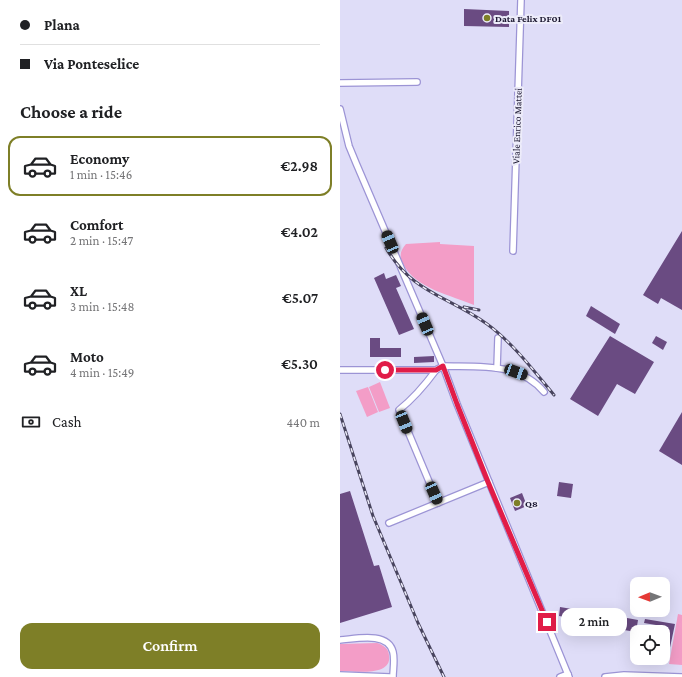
<!DOCTYPE html>
<meta charset="utf-8">
<style>
body{margin:0;font-family:"Crimson Pro",serif;background:#f6f6f6;color:#202124;height:100vh;display:flex;flex-direction:column;font-size:15px;white-space:nowrap}
*{box-sizing:border-box;margin:0}
p{font-size:13px;color:#757577}
.icon{flex:none;width:22px;height:22px;fill:none;stroke:currentColor;stroke-width:2;stroke-linecap:round;stroke-linejoin:round}
.map{position:relative;flex:1;overflow:hidden}
.details{display:flex;flex-direction:column;background:#fff;width:340px}
.details>*{flex:none}
.banner{display:grid;align-content:center;height:88px;padding:0 20px;background:#fff}
.needle{width:26px;rotate:269deg}
.fabs{position:absolute;left:290px;top:577px;display:grid;gap:8px}
.fabs a{display:grid;place-items:center;width:40px;height:40px;border-radius:8px;background:#fff;box-shadow:0 4px 16px #0002;font-size:20px}
.end{position:absolute;width:18px;height:18px;margin:-9px;border:5px solid #e11d48;background:#fff;box-shadow:0 0 0 2px #fff}
.from{border-radius:50%}
.bubble{position:absolute;height:28px;border-radius:12px;background:#fff;box-shadow:0 4px 16px #0002;font-size:13px;font-weight:600;line-height:28px;text-align:center}
.car{position:absolute;width:12px;height:24px;margin:-12px -6px;border-radius:5px;box-shadow:0 0 3px 1px #0007;background:linear-gradient(#222 24%,#8ab4d8 0 40%,#222 0 76%,#8ab4d8 0 86%,#222 0)}
.banner b{display:flex;align-items:center;gap:14px;height:38px;font-size:15px}
.banner b+b{border-top:1px solid #e0e0e0}
.banner i{width:10px;height:10px;background:#202124}
ul{padding:0;list-style:none}
li{display:flex;align-items:center;gap:12px;height:60px;margin:0 8px 6px;padding:0 12px;border:2px solid transparent;border-radius:12px}
li div{flex:1}
li b{display:block;font-size:15px}
li em{font-style:normal;font-weight:600}
li.on{border-color:#7e7f27}
li>.icon{width:36px;height:36px;stroke-width:1.5}
h2{padding:0 20px;font-size:18px;line-height:48px}
.pay{display:flex;align-items:center;gap:10px;height:44px;padding:0 20px;font-size:15px}
.pay p{margin-inline-start:auto}
.button{display:flex;gap:8px;margin-top:auto;padding:8px 20px}
.button a{flex:1;height:46px;border-radius:12px;background:#7e7f27;color:#fff;font-size:16px;font-weight:600;line-height:46px;text-align:center}
main{display:flex;flex:1;min-height:0}
.map>svg:first-child{display:block}
</style>
<main>
<section class="details">
<div class="banner">
<b><i class="from"></i>Plana</b>
<b><i></i>Via Ponteselice</b>
</div>
<h2>Choose a ride</h2>
<ul>
<li class="on"><svg class="icon" aria-label="car" viewBox="0 0 24 24"><path d="M5 17H2v-5l4-1 3-4h7l3 4 3 1v5h-3M9 17h6M6 11h13"/><circle cx="7" cy="17" r="2"/><circle cx="17" cy="17" r="2"/></svg><div><b>Economy</b><p>1 min · 15:46</p></div><em>€2.98</em></li>
<li><svg class="icon" aria-label="car" viewBox="0 0 24 24"><path d="M5 17H2v-5l4-1 3-4h7l3 4 3 1v5h-3M9 17h6M6 11h13"/><circle cx="7" cy="17" r="2"/><circle cx="17" cy="17" r="2"/></svg><div><b>Comfort</b><p>2 min · 15:47</p></div><em>€4.02</em></li>
<li><svg class="icon" aria-label="car" viewBox="0 0 24 24"><path d="M5 17H2v-5l4-1 3-4h7l3 4 3 1v5h-3M9 17h6M6 11h13"/><circle cx="7" cy="17" r="2"/><circle cx="17" cy="17" r="2"/></svg><div><b>XL</b><p>3 min · 15:48</p></div><em>€5.07</em></li>
<li><svg class="icon" aria-label="car" viewBox="0 0 24 24"><path d="M5 17H2v-5l4-1 3-4h7l3 4 3 1v5h-3M9 17h6M6 11h13"/><circle cx="7" cy="17" r="2"/><circle cx="17" cy="17" r="2"/></svg><div><b>Moto</b><p>4 min · 15:49</p></div><em>€5.30</em></li>
</ul>
<div class="pay"><svg class="icon" aria-label="cash" viewBox="0 0 24 24"><path d="M3 7h18v10H3z"/><circle cx="12" cy="12" r="2"/></svg>Cash<p>440 m</p></div>
<div class="button"><a>Confirm</a></div>
</section>
<div class="map">
<svg width="342" height="677" viewBox="0 0 342 677">
<rect width="100%" height="100%" fill="#dfddf8"/>
<!-- green -->
<g fill="#f39dc7">
<path d="M100 242V244L134 246V305C111 295 76 289 63 264 59 256 60 251 66 244Z"/>
<polygon points="40,382 50,408 39,412 29,387"/>
<polygon points="28,387 38,412 27,417 16,391"/>
<polygon points="338,614 342,615 342,665 329,664"/>
<path d="M37 643C44 645 49 649 49 656 52 677 14 671 0 671V644Z"/>
</g>
<!-- building -->
<g fill="#6a4b82">
<polygon points="124,9 169,11 169,27 124,26"/>
<polygon points="342,231 342,310 321,298 318,304 303,295"/>
<polygon points="44,273 46,279 56,275 61,286 56,288 74,329 59,335 34,278"/>
<polygon points="251,306 280,324 275,334 246,316"/>
<polygon points="270,336 314,362 295,394 277,384 258,416 230,399"/>
<polygon points="316,336 327,342 323,350 312,343"/>
<polygon points="30,338 40,338 40,348 61,348 61,357 30,357"/>
<polygon points="94,356 94,362 74,363 74,357"/>
<polygon points="342,412 342,465 319,451"/>
<polygon points="219,482 233,484 231,498 217,496"/>
<polygon points="10,491 34,566 39,565 52,607 0,623 0,494"/>
<polygon points="182,493 187,506 175,511 170,498"/>
<polygon points="220,607 238,610 238,609 298,620 296,632 236,622 236,619 219,616"/>
<polygon points="305,619 335,624 328,657 323,657 323,645 325,646 328,627 304,623"/>
</g>
<g fill="none" stroke-linecap="round" stroke-linejoin="round">
<!-- minor casing -->
<g stroke="#9c94d5" stroke-width="8">
<g id="minor">
<polyline points="0,83 77,82"/>
<polyline points="0,109 9,146 16,163 103,366 117,404 229,677"/>
<polyline points="173,251 181,0"/>
<polyline points="157,368 158,338"/>
<path d="M0 370H96L103 366C139 367 179 362 204 392"/>
<path d="M96 370C85 385 74 398 59 410L98 503"/>
<polyline points="49,523 149,482"/>
<path d="M0 640C15 639 48 631 53 652 55 660 53 669 53 677"/>
<polyline points="0,675 50,677"/>
<polyline points="220,677 228,674"/>
<polyline points="265,677 284,675 341,677"/>
</g>
</g>
<!-- minor -->
<use href="#minor" stroke="#fff" stroke-width="5.5"/>
<!-- rail casing -->
<g stroke="#48445e" stroke-width="3">
<g id="rail">
<path d="M46 248C72 293 108 296 147 324 173 343 194 371 214 395"/>
<polyline points="124,307 139,310"/>
<polyline points="0,414 33,516 78,623 104,677"/>
</g>
</g>
<!-- rail -->
<use href="#rail" stroke="#edecfa" stroke-width="1.5" stroke-dasharray="4.5" stroke-linecap="butt"/>
</g>
<g fill="none" stroke-linecap="round" stroke-linejoin="round">
<!-- route -->
<polyline stroke="#e11d48" stroke-width="5" points="45,370 96,370 103,366 117,404 148,482 207,622"/>
</g>
<!-- markers -->
<g fill="#7e7f27" stroke="#edecfa" stroke-width="1.5">
<circle cx="147" cy="18" r="4"/>
<circle cx="177" cy="503" r="4"/>
</g>
<g text-anchor="middle" dominant-baseline="central" stroke-width="4" stroke-linejoin="round" paint-order="stroke">
<!-- poi labels -->
<g font-size="10" font-weight="bold" fill="#19152e" stroke="#edecfa" text-anchor="start">
<text x="155" y="18">Data Felix DF01</text>
<text x="185" y="503">Q8</text>
</g>
<!-- street labels -->
<g font-size="10" fill="#19152e" stroke="#edecfa">
<text transform="translate(177 126) rotate(-88)">Viale Enrico Mattei</text>
</g>
</g>
</svg>
<div class="fabs">
<a><svg class="needle" viewBox="-14 -14 28 28"><path d="M0-13l5 13h-10z" fill="#e53935"/><path d="M0 13l5-13h-10z" fill="#757577"/></svg></a>
<a><svg class="icon" aria-label="locate" viewBox="0 0 24 24"><circle cx="12" cy="12" r="6"/><path d="M12 2v4M12 18v4M2 12h4M18 12h4"/></svg></a>
</div>
<i class="end from" style="left:45px;top:370px"></i>
<i class="end" style="left:207px;top:622px"></i>
<div class="bubble" style="left:221px;top:608px;width:66px">2 min</div>
<i class="car" style="left:50px;top:242px;rotate:337deg"></i>
<i class="car" style="left:85px;top:324px;rotate:337deg"></i>
<i class="car" style="left:176px;top:372px;rotate:110deg"></i>
<i class="car" style="left:64px;top:422px;rotate:158deg"></i>
<i class="car" style="left:94px;top:493px;rotate:156deg"></i>
</div>
</main>
